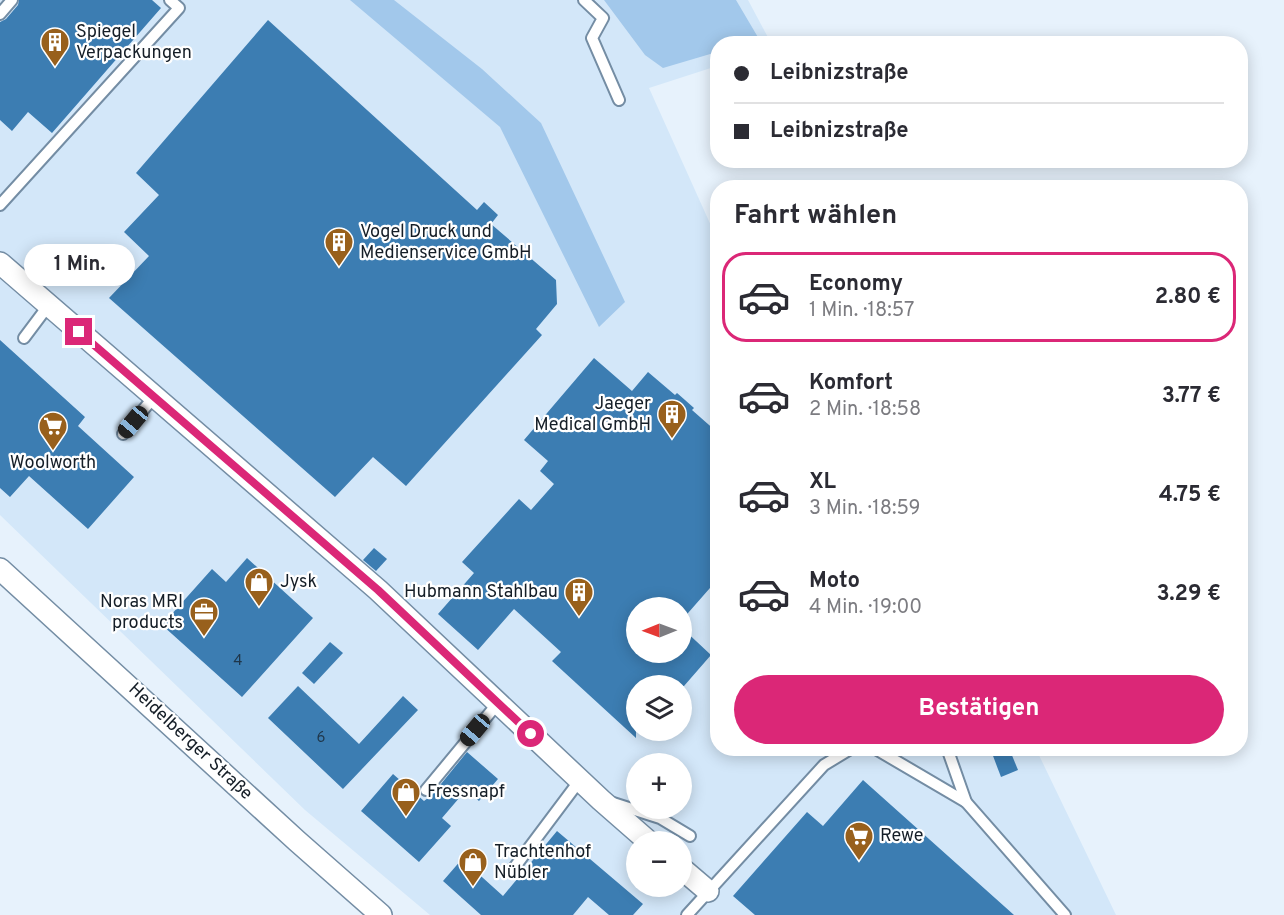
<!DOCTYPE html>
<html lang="de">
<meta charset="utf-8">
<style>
body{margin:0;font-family:Overpass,sans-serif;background:#f2f2f3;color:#2b2b33;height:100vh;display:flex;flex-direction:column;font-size:22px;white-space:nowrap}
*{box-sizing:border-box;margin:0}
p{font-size:20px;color:#7c7c81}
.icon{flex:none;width:33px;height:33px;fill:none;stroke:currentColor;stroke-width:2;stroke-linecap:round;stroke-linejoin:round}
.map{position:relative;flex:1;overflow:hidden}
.side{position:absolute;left:710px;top:180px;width:538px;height:576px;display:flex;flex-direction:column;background:#fff;border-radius:24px;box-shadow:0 3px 15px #0003}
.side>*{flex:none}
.top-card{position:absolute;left:710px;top:36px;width:538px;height:132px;border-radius:24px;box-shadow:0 3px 15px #0003;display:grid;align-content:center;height:132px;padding:0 24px;background:#fff}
.needle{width:39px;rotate:269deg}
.fabs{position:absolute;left:626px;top:597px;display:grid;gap:12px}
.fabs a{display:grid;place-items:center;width:66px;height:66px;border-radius:50%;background:#fff;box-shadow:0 3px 15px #0003;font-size:30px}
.end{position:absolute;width:27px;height:27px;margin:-14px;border:8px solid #db2777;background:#fff;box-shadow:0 0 0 3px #fff}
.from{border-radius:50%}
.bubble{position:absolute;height:42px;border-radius:21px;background:#fff;box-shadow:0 3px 15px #0003;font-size:20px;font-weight:700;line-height:42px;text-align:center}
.car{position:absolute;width:18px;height:36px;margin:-18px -9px;border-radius:8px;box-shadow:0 0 4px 2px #0007;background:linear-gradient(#222 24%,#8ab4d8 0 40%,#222 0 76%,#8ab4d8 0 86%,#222 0)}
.top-card b{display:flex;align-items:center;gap:21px;height:57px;font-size:22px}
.top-card b+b{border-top:2px solid #e1e1e2}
.top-card i{width:15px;height:15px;background:#2b2b33}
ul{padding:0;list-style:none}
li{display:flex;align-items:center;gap:18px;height:90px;margin:0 12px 9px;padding:0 12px;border:3px solid transparent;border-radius:24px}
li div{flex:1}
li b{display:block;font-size:22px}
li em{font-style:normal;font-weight:700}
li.current{border-color:#db2777}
li>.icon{width:54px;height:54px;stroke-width:1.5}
h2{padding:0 24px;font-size:27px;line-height:72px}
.cta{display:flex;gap:12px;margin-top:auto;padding:12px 24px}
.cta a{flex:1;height:69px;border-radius:36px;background:#db2777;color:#fff;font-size:24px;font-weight:700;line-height:69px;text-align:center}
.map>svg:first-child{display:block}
</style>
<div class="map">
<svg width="1284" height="915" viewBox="0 0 1284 915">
<rect width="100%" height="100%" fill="#e7f2fc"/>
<!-- built -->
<path fill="#d3e7f9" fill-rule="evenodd" d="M0 0H748L771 43 717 44V66L649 88 717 239V748L1036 749 1116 915H430L305 810 0 515ZM636 608H681V652H636ZM636 686H681V730H636ZM636 764H681V808H636ZM636 842H681V886H636Z"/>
<!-- green -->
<g fill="#a2c8eb">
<polygon points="350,0 394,0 482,69 541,123 625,302 599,327 500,127"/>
<polygon points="604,0 736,0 759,39 745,43 717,44 717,52 663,68 645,55"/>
</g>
<!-- building -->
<g fill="#3c7db2">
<polygon points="19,0 152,0 161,8 52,133 28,112 12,131 0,120 0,22 6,19 18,5"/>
<polygon points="268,20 477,210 484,202 498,215 491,224 556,280 557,304 536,329 542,335 406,486 373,457 335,497 109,298 149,256 124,232 159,195 136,173"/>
<polygon points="0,340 85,417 78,426 134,477 88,529 29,476 10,497 0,488"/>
<polygon points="594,358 632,391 648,372 675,395 677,393 685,400 694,408 692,410 717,432 717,580 681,621 681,608 636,608 636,652 681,652 681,627 711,655 684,686 636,686 636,738 552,661 561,652 514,609 478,650 438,614 474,573 462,562 519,499 531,510 554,484 540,471 548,461 524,440"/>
<polygon points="374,548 387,559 376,571 363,560"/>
<polygon points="247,558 313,618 242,697 162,625 212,569 226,582"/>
<polygon points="330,642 343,653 314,684 302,673"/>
<polygon points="298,686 359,744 403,696 418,710 343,789 268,718"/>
<polygon points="990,748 1009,748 1018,770 1001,777"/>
<polygon points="467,752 498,779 479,801 466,790 442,818 451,826 419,862 361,811 393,774 424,801 432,795"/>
<polygon points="863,780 1014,915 755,915 733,896 807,812 823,826"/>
<polygon points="557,831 643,904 633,915 609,915 588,897 573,915 481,915 443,881 462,859 503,896"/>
</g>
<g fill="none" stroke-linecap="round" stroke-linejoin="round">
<!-- lane casing -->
<g stroke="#748da4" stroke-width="14">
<g id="lane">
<polyline points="584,0 603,18 592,38 619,100"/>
<polyline points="0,14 12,0"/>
<polyline points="0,205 179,8 170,0"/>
<polyline points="24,338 48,306"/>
<polyline points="123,434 154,397"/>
<polyline points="874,748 966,802 1065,915"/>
<polyline points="947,748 966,802"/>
<polyline points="426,790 498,703"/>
<polyline points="610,802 660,818 690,836"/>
<polyline points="514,868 580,780"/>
<polyline points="687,915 824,765 852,748"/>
</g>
</g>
<!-- street casing -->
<g stroke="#748da4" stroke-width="24">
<g id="street">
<polyline points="0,263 378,590 601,800 649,842"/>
<polyline points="0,569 297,841 381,915"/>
<polyline points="681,868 708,891"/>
</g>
</g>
<!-- lane -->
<use href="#lane" stroke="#fff" stroke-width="10"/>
<!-- street -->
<use href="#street" stroke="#fff" stroke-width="21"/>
</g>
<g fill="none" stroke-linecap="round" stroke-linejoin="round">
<!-- route -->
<polyline stroke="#db2777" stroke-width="8" points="79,332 378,590 531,734"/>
</g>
<!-- icons -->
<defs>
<g id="building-pin" transform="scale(1.5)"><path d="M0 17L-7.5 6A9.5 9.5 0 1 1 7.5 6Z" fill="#98601c" stroke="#fff"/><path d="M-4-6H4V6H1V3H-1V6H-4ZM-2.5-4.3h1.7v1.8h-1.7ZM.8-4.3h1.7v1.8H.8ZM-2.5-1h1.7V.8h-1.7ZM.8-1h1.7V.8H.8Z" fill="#fff"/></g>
<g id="supermarket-pin" transform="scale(1.5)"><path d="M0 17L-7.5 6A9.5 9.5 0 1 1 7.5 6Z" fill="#98601c" stroke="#fff"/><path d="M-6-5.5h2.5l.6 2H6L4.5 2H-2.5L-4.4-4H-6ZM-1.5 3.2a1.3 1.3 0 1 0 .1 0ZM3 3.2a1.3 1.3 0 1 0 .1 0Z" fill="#fff"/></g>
<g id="shop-pin" transform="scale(1.5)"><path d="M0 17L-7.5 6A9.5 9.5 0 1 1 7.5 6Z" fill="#98601c" stroke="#fff"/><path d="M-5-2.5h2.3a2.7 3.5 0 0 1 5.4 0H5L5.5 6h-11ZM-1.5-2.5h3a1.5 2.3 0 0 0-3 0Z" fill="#fff"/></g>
<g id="office-pin" transform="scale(1.5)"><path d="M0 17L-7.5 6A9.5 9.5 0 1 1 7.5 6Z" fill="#98601c" stroke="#fff"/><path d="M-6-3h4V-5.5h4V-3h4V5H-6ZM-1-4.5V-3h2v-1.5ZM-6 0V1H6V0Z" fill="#fff"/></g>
</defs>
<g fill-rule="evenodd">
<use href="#building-pin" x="55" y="42"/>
<use href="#building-pin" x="339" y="242"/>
<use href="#building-pin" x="672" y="414"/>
<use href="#supermarket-pin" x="53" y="426"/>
<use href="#shop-pin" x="259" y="582"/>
<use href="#building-pin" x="579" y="592"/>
<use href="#office-pin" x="204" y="612"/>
<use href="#shop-pin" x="406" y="792"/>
<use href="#supermarket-pin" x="859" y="836"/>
<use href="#shop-pin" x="473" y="862"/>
</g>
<g text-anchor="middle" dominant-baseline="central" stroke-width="4.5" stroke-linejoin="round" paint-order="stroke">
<!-- number labels -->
<g font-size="15" fill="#1f364a">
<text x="238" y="661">4</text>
<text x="321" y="738">6</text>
</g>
<!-- poi labels -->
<g font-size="18" fill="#151e27" stroke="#fff" text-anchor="start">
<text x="76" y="32">Spiegel<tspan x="76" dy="21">Verpackungen</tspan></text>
<text x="360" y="232">Vogel Druck und<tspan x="360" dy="21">Medienservice GmbH</tspan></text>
<text x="651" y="404" text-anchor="end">Jaeger<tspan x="651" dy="21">Medical GmbH</tspan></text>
<text x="53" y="463" text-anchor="middle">Woolworth</text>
<text x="280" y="582">Jysk</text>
<text x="558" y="592" text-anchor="end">Hubmann Stahlbau</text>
<text x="183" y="602" text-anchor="end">Noras MRI<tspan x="183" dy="21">products</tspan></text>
<text x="427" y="792">Fressnapf</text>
<text x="880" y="836">Rewe</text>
<text x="494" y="852">Trachtenhof<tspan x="494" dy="21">Nübler</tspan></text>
</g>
<!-- street labels -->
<g font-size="18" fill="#151e27" stroke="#fff">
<text transform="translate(190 742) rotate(43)">Heidelberger Straße</text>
</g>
</g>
</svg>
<div class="fabs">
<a><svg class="needle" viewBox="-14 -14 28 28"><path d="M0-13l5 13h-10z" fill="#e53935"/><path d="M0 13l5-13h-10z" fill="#7c7c81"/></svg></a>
<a><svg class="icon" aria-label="layers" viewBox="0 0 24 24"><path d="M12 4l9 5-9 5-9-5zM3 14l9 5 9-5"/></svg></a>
<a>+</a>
<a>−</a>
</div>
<i class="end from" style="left:531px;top:734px"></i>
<i class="end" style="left:79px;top:332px"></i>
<div class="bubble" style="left:24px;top:244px;width:111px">1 Min.</div>
<i class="car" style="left:133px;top:422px;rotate:220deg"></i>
<i class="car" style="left:475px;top:730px;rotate:220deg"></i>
<div class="top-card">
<b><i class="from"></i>Leibnizstraße</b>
<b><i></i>Leibnizstraße</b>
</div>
<section class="side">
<h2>Fahrt wählen</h2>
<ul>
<li class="current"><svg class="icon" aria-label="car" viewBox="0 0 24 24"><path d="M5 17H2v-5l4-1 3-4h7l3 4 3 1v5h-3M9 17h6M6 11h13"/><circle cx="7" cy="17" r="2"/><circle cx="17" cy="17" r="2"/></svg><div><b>Economy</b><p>1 Min. · 18:57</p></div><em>2.80 €</em></li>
<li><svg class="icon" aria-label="car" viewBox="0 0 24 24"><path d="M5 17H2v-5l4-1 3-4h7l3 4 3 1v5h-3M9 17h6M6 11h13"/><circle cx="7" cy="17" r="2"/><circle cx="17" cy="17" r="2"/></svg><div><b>Komfort</b><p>2 Min. · 18:58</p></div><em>3.77 €</em></li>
<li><svg class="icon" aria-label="car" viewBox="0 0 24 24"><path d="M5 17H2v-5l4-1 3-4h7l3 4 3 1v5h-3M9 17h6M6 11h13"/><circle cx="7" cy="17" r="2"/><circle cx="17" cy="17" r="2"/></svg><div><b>XL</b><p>3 Min. · 18:59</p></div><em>4.75 €</em></li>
<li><svg class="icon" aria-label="car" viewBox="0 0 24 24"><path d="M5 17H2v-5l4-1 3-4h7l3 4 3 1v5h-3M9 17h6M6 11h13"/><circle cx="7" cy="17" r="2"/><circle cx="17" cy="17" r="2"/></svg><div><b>Moto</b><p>4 Min. · 19:00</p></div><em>3.29 €</em></li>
</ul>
<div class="cta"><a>Bestätigen</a></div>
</section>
</div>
